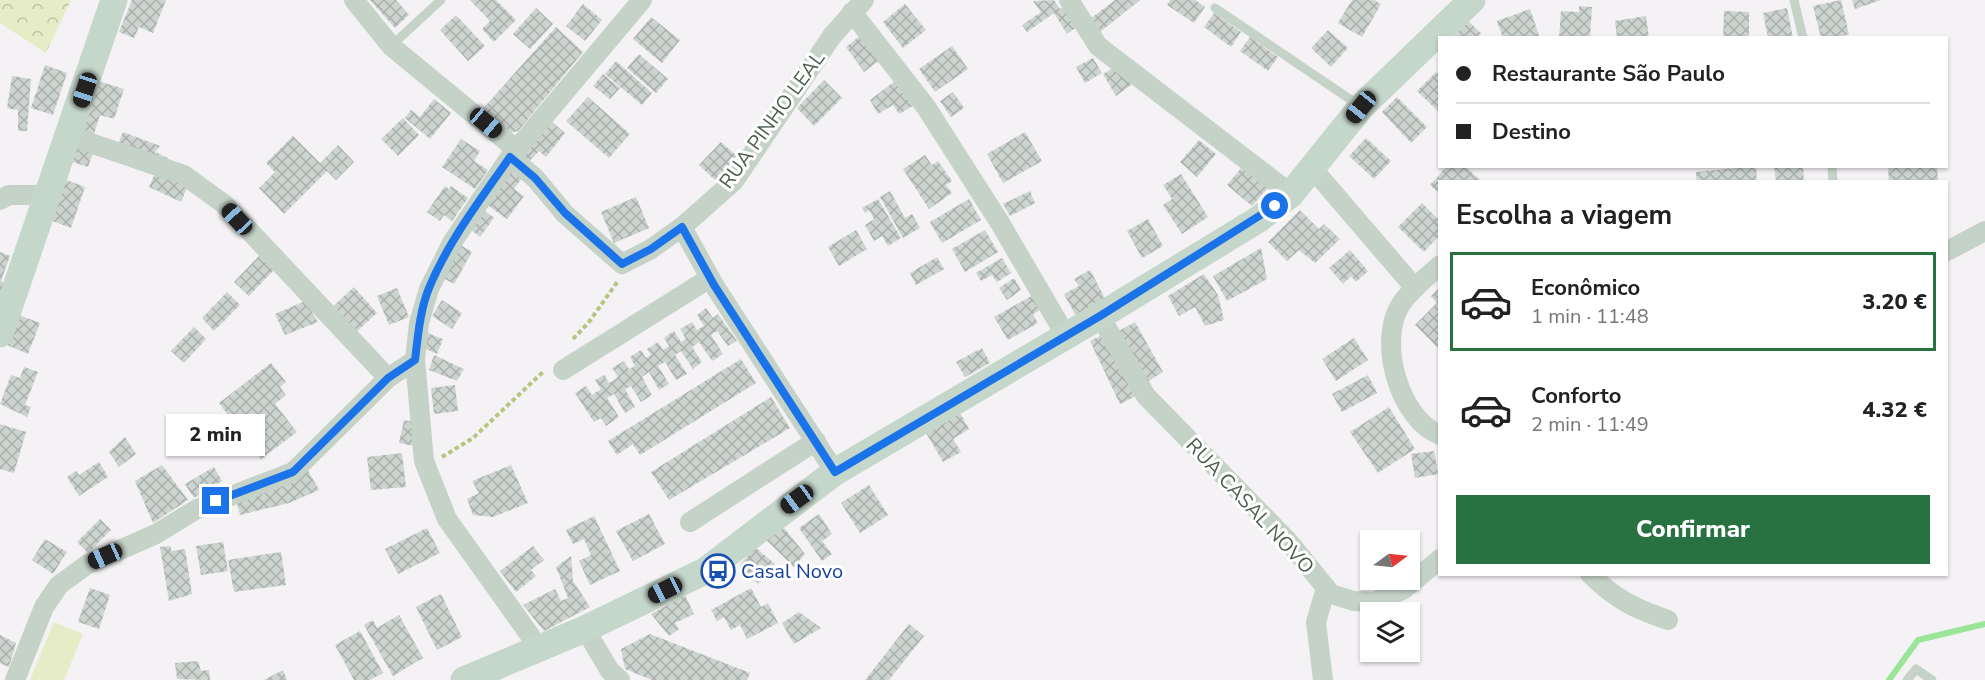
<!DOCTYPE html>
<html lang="pt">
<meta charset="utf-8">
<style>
body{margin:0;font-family:"Nunito Sans",sans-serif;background:#f2f2f2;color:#222;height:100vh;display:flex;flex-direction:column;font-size:22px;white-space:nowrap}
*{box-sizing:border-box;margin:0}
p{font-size:20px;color:#767676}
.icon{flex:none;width:33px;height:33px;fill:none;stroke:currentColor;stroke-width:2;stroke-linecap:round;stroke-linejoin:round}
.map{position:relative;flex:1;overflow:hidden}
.drawer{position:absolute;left:1438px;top:180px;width:510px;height:396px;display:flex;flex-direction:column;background:#fff;border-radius:0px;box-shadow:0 2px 4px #0004}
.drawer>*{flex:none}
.top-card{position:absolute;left:1438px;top:36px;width:510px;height:132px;border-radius:0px;box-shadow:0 2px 4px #0004;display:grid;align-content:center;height:132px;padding:0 18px;background:#fff}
.needle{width:39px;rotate:75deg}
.tools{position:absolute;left:1360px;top:530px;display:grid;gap:12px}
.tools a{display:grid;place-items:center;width:60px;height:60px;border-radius:0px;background:#fff;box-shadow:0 2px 4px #0004;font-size:30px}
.end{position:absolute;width:27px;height:27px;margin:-14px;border:8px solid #1a73e8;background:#fff;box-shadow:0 0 0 3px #fff}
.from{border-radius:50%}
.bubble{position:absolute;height:42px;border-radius:0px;background:#fff;box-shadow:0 2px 4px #0004;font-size:20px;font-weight:800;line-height:42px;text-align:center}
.car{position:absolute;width:18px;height:36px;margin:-18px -9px;border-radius:8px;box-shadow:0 0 4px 2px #0007;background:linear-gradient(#222 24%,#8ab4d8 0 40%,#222 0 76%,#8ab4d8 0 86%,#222 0)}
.top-card b{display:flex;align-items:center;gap:21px;height:57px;font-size:22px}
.top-card b+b{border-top:2px solid #e0e0e0}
.top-card i{width:15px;height:15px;background:#222}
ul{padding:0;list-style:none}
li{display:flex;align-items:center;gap:18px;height:99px;margin:0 12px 9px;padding:0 6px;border:3px solid transparent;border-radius:0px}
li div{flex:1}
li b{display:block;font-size:22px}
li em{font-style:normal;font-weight:800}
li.on{border-color:#277240}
li>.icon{width:54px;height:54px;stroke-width:1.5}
h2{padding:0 18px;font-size:27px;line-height:72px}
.cta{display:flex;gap:12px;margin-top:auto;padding:12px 18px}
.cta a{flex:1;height:69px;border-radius:0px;background:#277240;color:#fff;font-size:24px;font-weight:800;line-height:69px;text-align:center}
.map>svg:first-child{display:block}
</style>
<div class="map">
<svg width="1985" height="680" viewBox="0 0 1985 680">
<defs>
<pattern id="forest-crowns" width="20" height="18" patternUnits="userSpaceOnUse" patternTransform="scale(1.5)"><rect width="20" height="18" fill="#e6ecc6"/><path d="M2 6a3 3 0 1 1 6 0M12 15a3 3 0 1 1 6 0" fill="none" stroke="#bdc2a3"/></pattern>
<pattern id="building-cross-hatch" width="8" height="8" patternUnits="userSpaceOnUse" patternTransform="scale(1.5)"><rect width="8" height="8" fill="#cdd4d0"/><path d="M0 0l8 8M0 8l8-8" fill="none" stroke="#a9afab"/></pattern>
</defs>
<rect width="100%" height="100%" fill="#f4f2f4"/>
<!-- forest -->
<polygon fill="url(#forest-crowns)" points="0,0 71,0 46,53 0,23"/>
<!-- pitch -->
<polygon fill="#e6ecc6" points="54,622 83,634 64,680 30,680"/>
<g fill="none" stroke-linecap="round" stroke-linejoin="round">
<!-- stream -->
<polyline stroke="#9ae598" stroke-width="6" points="1889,680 1918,640 1985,624"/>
</g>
<!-- building -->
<g fill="url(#building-cross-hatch)">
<polygon points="132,0 166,0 153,33 139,27 134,38 119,32"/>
<polygon points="370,0 396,0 409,15 395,28"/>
<polygon points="470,0 496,0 516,20 494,42 482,29 490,21"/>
<polygon points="1054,0 1060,9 1067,4 1080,25 1067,34 1054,13 1027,32 1022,25 1041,12 1033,1"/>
<polygon points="1115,0 1140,0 1100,32 1090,19"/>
<polygon points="1170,0 1195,0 1205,7 1194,23 1167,5"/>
<polygon points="1352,0 1374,0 1381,4 1362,37 1338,23"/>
<polygon points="1841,0 1849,34 1840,38 1821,38 1813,6"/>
<polygon points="1852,0 1881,0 1855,9"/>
<polygon points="583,4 602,20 585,41 566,26"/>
<polygon points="905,4 926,30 903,48 883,22"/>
<polygon points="1579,6 1592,7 1590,38 1559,38 1561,11 1579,12"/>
<polygon points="536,8 553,24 530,49 513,34"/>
<polygon points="1787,8 1793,38 1768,38 1763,13"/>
<polygon points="1530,9 1540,38 1503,38 1497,21"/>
<polygon points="1724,11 1749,12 1749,38 1723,38"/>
<polygon points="1214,13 1241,32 1231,47 1204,27"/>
<polygon points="456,15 485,46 468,61 440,30"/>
<polygon points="1646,16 1649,38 1617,38 1615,21"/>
<polygon points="651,17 680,40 662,63 633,39"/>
<polygon points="1468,21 1481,33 1477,38 1453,38"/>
<polygon points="556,27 583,52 518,131 509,133 479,113"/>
<polygon points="1328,30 1348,48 1331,67 1311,48"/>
<polygon points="861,35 880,60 864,72 846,47"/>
<polygon points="1250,37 1278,57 1268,71 1240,51"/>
<polygon points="952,46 968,69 935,92 919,69"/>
<polygon points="639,54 668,79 656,93 627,68"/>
<polygon points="1093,58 1102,73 1085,83 1076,67"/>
<polygon points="616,61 652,93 642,105 605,74"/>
<polygon points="45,65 67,73 53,115 31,108"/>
<polygon points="1116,66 1135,82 1116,96 1103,74"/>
<polygon points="1436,72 1440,76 1440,113 1417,91"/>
<polygon points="603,74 620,88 610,99 593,86"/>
<polygon points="12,76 31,79 27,131 18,131 18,110 7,108"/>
<polygon points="824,80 842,98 814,126 797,108"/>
<polygon points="98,81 124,89 114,119 100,115 94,134 83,130"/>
<polygon points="895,81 913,106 899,114 893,105 878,114 870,100"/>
<polygon points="953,92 964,108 951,117 940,101"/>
<polygon points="588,97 630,134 609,158 566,121"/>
<polygon points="1397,97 1427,127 1411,143 1382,112"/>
<polygon points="434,99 451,113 430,139 405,118 411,110 420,117"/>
<polygon points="403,118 419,135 398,156 381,139"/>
<polygon points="549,119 565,133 546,157 539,151 528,163 519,155"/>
<polygon points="123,132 160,146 155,152 168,158 165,164 118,144"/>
<polygon points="1025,132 1042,161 1003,183 987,154"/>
<polygon points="293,136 320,163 338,145 354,162 336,180 327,171 284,214 259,188 275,172 266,163"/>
<polygon points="1366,138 1391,161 1374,179 1349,156"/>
<polygon points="461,139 480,151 474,161 488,170 475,189 442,167"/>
<polygon points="1199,140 1216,154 1197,177 1180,162"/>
<polygon points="77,141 95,148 88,167 70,161"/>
<polygon points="721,142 737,156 715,180 699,165"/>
<polygon points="925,155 932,165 938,161 952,181 946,185 952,193 929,209 903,169"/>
<polygon points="1447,166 1465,166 1482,182 1440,182 1440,194 1430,185"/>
<polygon points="1756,166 1757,182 1697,182 1696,172"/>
<polygon points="1774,166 1803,166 1804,182 1776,182"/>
<polygon points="1888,166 1937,166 1938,182 1889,182"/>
<polygon points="1242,167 1268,188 1252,206 1227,185"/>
<polygon points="511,170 522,178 514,189 524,196 507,219 486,204"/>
<polygon points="156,171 188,185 181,202 149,187"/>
<polygon points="1181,174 1208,217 1182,234 1163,205 1172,199 1163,185"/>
<polygon points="61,178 85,187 71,228 47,219"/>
<polygon points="445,186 449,189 451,186 468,198 452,221 444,215 440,221 427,212"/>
<polygon points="890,191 905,218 912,214 920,228 903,238 880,197"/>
<polygon points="1030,191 1035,203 1010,216 1003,204"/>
<polygon points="636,197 649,228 614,243 601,212"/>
<polygon points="878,199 901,238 888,246 882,236 874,241 865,225 874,219 869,210 865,213 862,208"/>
<polygon points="969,199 981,220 942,243 930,222"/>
<polygon points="1422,203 1440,221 1440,235 1424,252 1398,227"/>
<polygon points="484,210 494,218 480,237 470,229"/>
<polygon points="1300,210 1319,229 1324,224 1340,239 1315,263 1299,250 1287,261 1268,242"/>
<polygon points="1148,219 1163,246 1142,258 1127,231"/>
<polygon points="856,230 867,249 839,266 828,247"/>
<polygon points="985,230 998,252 965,272 952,249"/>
<polygon points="459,244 472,252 454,284 441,277"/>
<polygon points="1261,248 1267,279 1227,301 1213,276"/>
<polygon points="1350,250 1368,271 1356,282 1351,276 1343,284 1329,268"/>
<polygon points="0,252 10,256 1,281 5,283 0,295"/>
<polygon points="259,256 274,270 249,296 234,282"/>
<polygon points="937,257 944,269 916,285 910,273"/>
<polygon points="1002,258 1011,273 997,282 992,275 981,281 976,273"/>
<polygon points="1090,270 1107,302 1077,318 1064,294 1079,286 1074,279"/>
<polygon points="1204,274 1218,295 1224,320 1205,326 1195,307 1179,316 1168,296"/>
<polygon points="1014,278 1021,290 1007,300 999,288"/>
<polygon points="354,287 377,313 353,335 330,309"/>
<polygon points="1440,287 1440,350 1415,325 1437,303 1431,296"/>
<polygon points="397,288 409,317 389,325 377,296"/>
<polygon points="227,292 240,305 214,331 202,318"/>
<polygon points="1033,295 1042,309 1033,314 1038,323 1008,340 994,317"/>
<polygon points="442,300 462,313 452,329 432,316"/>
<polygon points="305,301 318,322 285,335 275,314"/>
<polygon points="706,308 713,318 718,314 737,341 728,346 717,331 711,335 723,354 712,361 699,342 692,347 702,362 693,369 681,351 675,355 687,374 676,380 665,362 658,366 669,384 659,390 649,372 642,377 652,395 641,402 631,386 625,389 635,407 625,413 614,394 607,398 619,417 606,426 601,418 594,422 575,393 586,386 592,395 601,389 595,380 604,375 609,383 618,377 612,368 624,361 629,369 635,366 630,357 641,350 646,358 651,355 647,349 658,342 663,350 669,346 664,338 674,331 681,342 686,339 680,329 692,322 697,330 704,326 697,315"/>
<polygon points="19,315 40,323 28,354 7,345"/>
<polygon points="1135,322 1163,372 1147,382 1119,331"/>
<polygon points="194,327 206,339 184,363 171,351"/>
<polygon points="427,333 443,339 437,354 422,347"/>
<polygon points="1106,333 1136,396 1120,404 1090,341"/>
<polygon points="1354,338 1368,360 1336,381 1322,359"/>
<polygon points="982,348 990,363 965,377 956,362"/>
<polygon points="434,355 464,369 457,381 429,370"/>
<polygon points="741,359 756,383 640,455 633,444 617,455 608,441"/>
<polygon points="271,363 286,382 280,387 286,395 275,404 297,432 261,459 219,403"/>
<polygon points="24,367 38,372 25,405 31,407 27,417 0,404 11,375 20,378"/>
<polygon points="1368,375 1377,393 1342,412 1332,394"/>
<polygon points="455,385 458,411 434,414 431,388"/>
<polygon points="771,397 790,428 669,500 651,472"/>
<polygon points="1389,407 1415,449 1378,473 1350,432"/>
<polygon points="960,413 969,429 953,439 961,452 943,462 926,433"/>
<polygon points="404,420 419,423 414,446 399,443"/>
<polygon points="0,424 26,432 14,473 0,469"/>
<polygon points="125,437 136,454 119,467 109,452"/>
<polygon points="1434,451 1438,474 1415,478 1411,454"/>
<polygon points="402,453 406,487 371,490 367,457"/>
<polygon points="99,462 108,477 79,496 67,477 76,471 79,475"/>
<polygon points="162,465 188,500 153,523 135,481"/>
<polygon points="511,465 528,503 493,517 473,515 467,499 479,493 472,481"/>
<polygon points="214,467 222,481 194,498 185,484"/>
<polygon points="306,467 319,490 289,503 240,515 236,499"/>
<polygon points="869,485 888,515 860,533 841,503"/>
<polygon points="649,514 665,544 633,561 616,531"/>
<polygon points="819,514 832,534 822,541 832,554 822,561 799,528"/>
<polygon points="594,516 620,571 590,585 579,561 591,555 584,539 573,544 566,530"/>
<polygon points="100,519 111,530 88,553 77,542"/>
<polygon points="780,523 805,554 794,567 763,537"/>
<polygon points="427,528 440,553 398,574 385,549"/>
<polygon points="45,539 67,552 53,574 32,560"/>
<polygon points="223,542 228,571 201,575 196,546"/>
<polygon points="171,546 171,551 185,549 192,594 169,601 160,547"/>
<polygon points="533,546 544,560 531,570 536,576 516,592 500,571"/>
<polygon points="755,547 775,564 758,584 739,566"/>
<polygon points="281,552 286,585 234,592 228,560"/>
<polygon points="571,556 573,581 590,607 544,631 523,605 555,589 561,601 568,598 556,567"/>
<polygon points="90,588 110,595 99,629 78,622"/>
<polygon points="751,588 761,607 768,603 778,623 747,639 740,625 731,630 724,617 717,621 711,610"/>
<polygon points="441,594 462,637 437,650 416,607"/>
<polygon points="685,595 694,614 675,623 679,629 669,636 651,614"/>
<polygon points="799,612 821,628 794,644 782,623"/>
<polygon points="399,615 423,658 393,676 364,625 373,620 377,628"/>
<polygon points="909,624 924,636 889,680 865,680"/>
<polygon points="360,631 383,673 370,680 354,680 335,645"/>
<polygon points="650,634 750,673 747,680 652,680 625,669 621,649"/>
<polygon points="0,635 16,643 9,667 0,663"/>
<polygon points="198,661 201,671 209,670 210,680 177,679 175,663"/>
<polygon points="283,670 287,680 264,680"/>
</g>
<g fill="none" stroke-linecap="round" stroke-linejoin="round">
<!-- path -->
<g stroke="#b4c781" stroke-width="4" stroke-dasharray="4.5 3" stroke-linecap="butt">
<polyline points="573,339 589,322 618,281"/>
<polyline points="442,457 473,438 544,371"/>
</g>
<!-- lane -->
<g stroke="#c5d2c8" stroke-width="9">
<polyline points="1794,0 1803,38"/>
<polyline points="1215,8 1360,106"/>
<polyline points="391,46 441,0"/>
<polyline points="1832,166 1833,182"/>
<polyline points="1907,680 1916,669 1932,680"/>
</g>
<!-- street -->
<g stroke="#c5d2c8" stroke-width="20">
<polyline points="354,0 391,46 516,149"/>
<polyline points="1069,0 1098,46 1291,194"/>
<polyline points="852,12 926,107 1000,223 1066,336"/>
<polyline points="70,136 184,175 224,204 388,378"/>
<polyline points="510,157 535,178 565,214 622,264 651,249 682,227 734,181 832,36 864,0"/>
<polyline points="1312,168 1415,288"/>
<polyline points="0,200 9,195 49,195"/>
<polyline points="682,227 714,285 835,472"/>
<polyline points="1947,251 1985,231"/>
<path d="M1440 265C1427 277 1411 289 1401 304 1377 341 1399 419 1440 435"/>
<polyline points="1100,316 1146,396 1288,541 1331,594 1354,601 1375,602 1404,589 1440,559"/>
<polyline points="563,370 710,278"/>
<polyline points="690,522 816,441"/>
<path d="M1590 574C1615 599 1635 609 1668 620"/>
<polyline points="585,629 610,671 620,680"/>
<polyline points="539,648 447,519 424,461 415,360 419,323 429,289 453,241 510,157 642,0"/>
<polyline points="15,680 44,607 59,585 88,564 156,534 197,509 293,472 388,378 415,360"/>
<polyline points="1323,680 1316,622 1326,588"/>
</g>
<!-- secondary -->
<g stroke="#c5d6ca" stroke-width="27">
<polyline points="0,334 114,0"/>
<polyline points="464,680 585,629 705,571 835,472 1100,316 1259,219 1291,194 1361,107 1472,0"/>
</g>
</g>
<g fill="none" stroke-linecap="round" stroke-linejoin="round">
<!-- route -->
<path stroke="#1a73e8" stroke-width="8" d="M216 501 293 472 388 378 415 360C418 336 420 310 429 288 449 240 481 199 510 157L535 178 565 213 622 264 651 249 682 227 714 285 835 472 1100 316 1275 206"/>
</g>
<!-- icons -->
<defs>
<g id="bus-ring" transform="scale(1.725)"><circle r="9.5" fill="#fff" stroke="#1a4fb4" stroke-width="1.5"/><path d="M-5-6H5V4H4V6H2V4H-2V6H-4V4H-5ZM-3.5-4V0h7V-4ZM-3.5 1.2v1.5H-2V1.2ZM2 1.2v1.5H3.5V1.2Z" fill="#1a4fb4"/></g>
</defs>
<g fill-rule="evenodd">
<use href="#bus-ring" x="718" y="571"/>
</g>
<g text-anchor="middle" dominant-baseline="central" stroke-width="6" stroke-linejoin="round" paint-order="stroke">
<!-- street labels -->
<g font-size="20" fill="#4c5e50" stroke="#fff">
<text transform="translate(772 120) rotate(-54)">RUA PINHO LEAL</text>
<text transform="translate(1250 506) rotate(47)">RUA CASAL NOVO</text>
</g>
<!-- transit labels -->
<g font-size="20" fill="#164399" stroke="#fff" text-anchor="start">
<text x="741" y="571">Casal Novo</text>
</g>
</g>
</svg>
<div class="tools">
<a><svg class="needle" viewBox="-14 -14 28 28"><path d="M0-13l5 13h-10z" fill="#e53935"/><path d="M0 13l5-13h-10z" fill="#767676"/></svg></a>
<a><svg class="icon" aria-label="layers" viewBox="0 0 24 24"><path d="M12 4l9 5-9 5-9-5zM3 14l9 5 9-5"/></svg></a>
</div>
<i class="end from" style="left:1275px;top:206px"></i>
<i class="end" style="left:216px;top:501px"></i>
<div class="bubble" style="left:166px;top:414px;width:99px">2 min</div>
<i class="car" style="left:85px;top:90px;rotate:198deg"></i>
<i class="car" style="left:1361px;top:107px;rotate:219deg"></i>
<i class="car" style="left:486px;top:123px;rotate:130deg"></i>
<i class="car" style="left:237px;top:219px;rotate:317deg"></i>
<i class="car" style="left:797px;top:499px;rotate:234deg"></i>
<i class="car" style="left:105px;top:556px;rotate:246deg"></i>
<i class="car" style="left:665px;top:590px;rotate:244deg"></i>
<div class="top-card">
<b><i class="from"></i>Restaurante São Paulo</b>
<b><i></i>Destino</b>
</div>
<section class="drawer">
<h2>Escolha a viagem</h2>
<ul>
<li class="on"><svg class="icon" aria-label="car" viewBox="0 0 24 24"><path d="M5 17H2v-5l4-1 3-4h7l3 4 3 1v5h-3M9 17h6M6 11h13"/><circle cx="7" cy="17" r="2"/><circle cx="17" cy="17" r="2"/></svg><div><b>Econômico</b><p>1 min · 11:48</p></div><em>3.20 €</em></li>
<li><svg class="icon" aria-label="car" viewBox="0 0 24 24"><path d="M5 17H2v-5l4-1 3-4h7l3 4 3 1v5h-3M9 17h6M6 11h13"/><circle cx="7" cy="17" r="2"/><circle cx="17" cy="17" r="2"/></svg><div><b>Conforto</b><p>2 min · 11:49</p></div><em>4.32 €</em></li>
</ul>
<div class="cta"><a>Confirmar</a></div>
</section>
</div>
